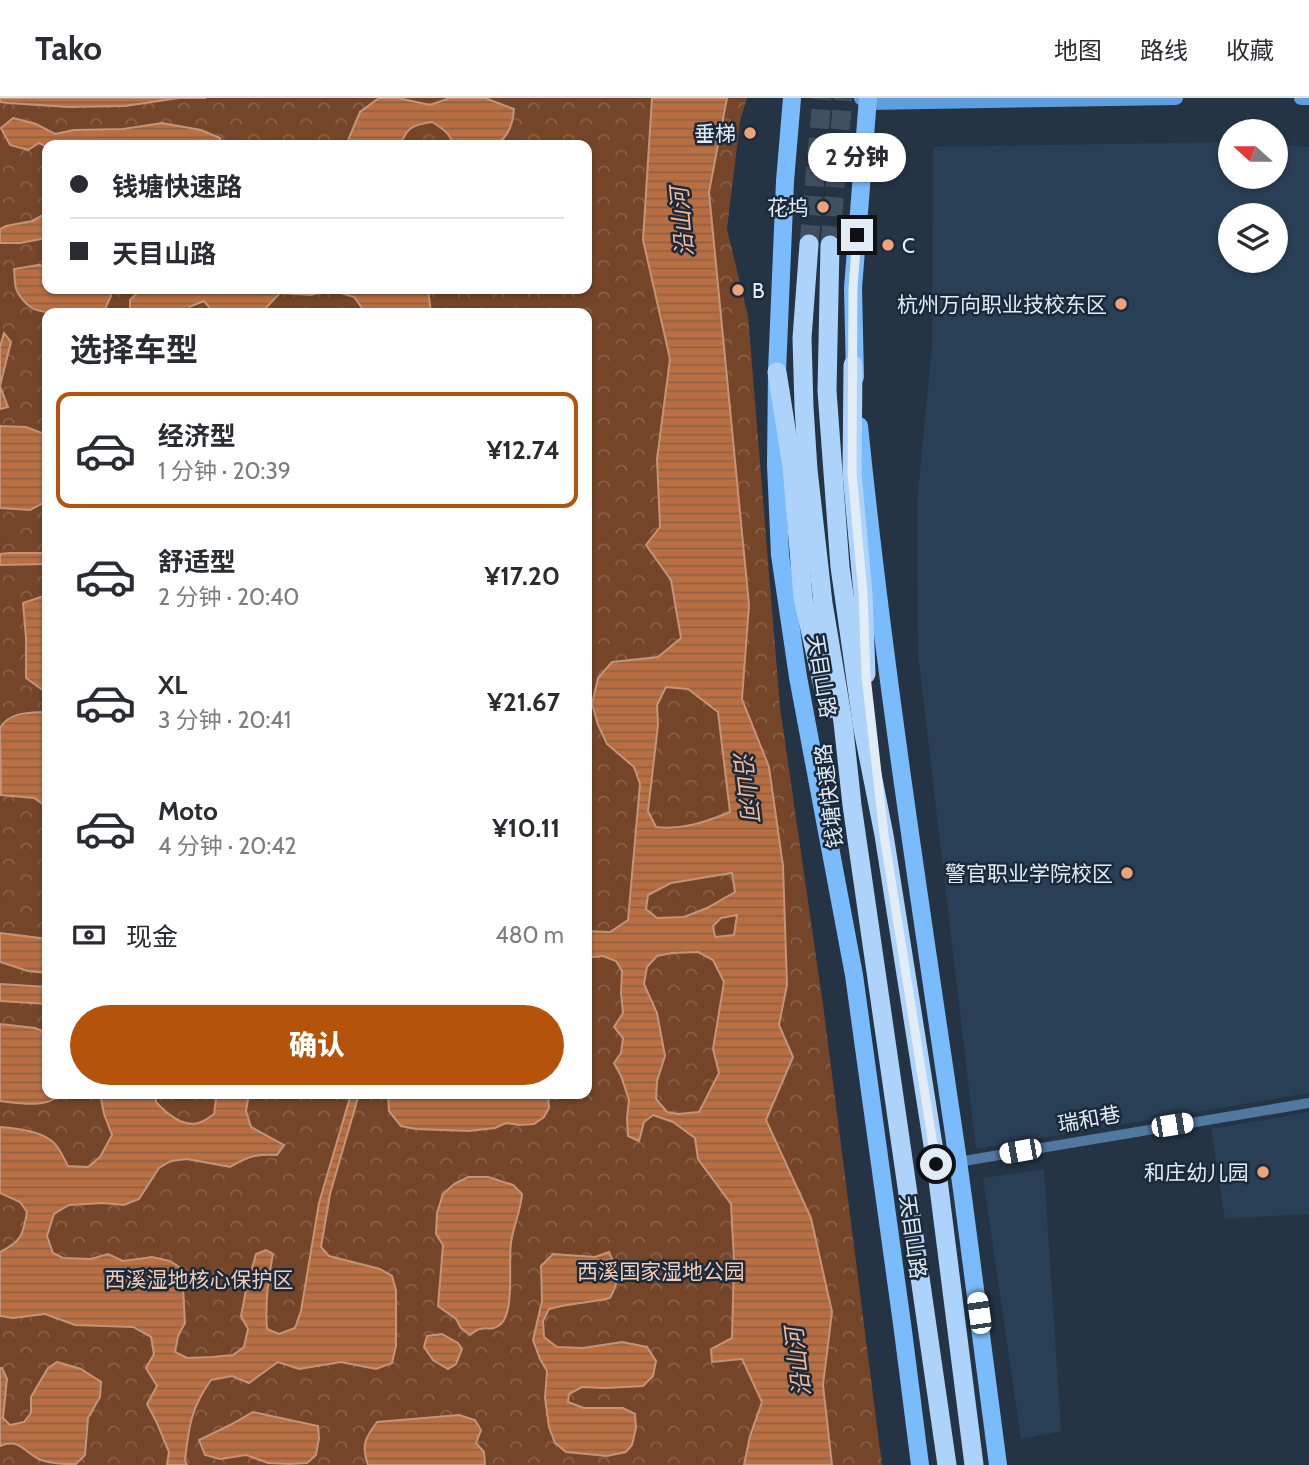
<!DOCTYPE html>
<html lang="zh">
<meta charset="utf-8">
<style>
body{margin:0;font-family:Cabin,"Noto Sans SC",sans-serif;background:#f2f2f3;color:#2b2b33;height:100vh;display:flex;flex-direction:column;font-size:26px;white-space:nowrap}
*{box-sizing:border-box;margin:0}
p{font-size:23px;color:#7c7c81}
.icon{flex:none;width:38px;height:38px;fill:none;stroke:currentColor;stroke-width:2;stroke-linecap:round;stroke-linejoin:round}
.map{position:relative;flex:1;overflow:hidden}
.panel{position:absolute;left:42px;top:210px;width:550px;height:791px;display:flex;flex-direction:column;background:#fff;border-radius:14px;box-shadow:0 2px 5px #0004}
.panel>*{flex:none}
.guide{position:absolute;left:42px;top:42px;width:550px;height:154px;border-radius:14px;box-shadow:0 2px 5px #0004;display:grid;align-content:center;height:154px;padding:0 28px;background:#fff}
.needle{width:46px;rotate:291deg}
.buttons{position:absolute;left:1218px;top:21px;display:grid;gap:14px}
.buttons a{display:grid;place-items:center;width:70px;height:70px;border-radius:50%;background:#fff;box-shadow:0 2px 5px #0004;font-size:35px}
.end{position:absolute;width:32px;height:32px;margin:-16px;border:9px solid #e2ecf7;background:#111;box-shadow:0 0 0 4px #111}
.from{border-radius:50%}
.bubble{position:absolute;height:49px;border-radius:24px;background:#fff;box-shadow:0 2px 5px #0004;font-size:23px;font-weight:800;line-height:49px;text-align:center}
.car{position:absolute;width:21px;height:42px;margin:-21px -10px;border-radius:9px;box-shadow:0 0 5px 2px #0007;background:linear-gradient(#fff 24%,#345 0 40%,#fff 0 76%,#345 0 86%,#fff 0)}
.guide b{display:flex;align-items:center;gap:24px;height:66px;font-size:26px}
.guide b+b{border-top:2px solid #e1e1e2}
.guide i{width:18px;height:18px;background:#2b2b33}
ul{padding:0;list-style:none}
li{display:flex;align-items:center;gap:21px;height:116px;margin:0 14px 10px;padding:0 14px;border:4px solid transparent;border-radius:14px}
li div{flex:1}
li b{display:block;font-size:26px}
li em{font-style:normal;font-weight:800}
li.on{border-color:#b45309}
li>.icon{width:63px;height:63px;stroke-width:1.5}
h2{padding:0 28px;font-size:32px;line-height:84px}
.pay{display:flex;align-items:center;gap:18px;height:77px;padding:0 28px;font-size:26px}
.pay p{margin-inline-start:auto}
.cta{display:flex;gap:14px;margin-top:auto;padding:14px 28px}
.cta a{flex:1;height:80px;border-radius:42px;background:#b45309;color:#fff;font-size:28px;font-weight:800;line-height:80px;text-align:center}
header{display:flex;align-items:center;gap:42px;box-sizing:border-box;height:98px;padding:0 35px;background:#fff;border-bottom:2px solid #e1e1e2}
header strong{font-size:33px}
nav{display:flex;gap:38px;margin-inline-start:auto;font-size:24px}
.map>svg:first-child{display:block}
</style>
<header>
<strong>Tako</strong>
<nav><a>地图</a><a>路线</a><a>收藏</a></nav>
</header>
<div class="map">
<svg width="1309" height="1367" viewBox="0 0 1309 1367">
<defs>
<pattern id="park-crowns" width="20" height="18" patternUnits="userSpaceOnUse" patternTransform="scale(1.75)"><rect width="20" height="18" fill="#744528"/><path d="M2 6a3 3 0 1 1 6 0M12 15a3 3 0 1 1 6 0" fill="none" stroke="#886048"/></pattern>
<pattern id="water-rules" width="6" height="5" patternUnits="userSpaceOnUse" patternTransform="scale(1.75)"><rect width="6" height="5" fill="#b96f41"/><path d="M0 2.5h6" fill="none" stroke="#906144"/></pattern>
</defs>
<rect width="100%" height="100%" fill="#243445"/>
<!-- built -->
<g fill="#293f55" fill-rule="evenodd">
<path d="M1230 44V79H1276V47L1309 49V995L976 1051 918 556 917 405 932 248 933 49ZM1230 117H1276V163H1230Z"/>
<polygon points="1309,1014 1309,1116 1225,1121 1211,1031"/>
<polygon points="1044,1071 1061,1333 1021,1341 983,1080"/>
</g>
<!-- park -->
<path fill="url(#park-crowns)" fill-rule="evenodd" d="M0 0H747L740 23 727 131 748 218 780 609 824 914 882 1367H0ZM47 47H586V191H47ZM47 215H586V996H47Z"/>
<!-- water -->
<g fill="url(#water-rules)" stroke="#c59478" stroke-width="2" fill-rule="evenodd">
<polygon points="0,0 206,0 179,0 125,8 68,9 8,5 0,4"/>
<path d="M379 0H398L430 7 450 0H485L514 11C513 25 508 40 495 47H453C451 36 442 30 432 24 413 27 408 28 400 47H346L360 14Z"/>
<path d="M652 0H727L709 94 749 507 742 601 769 669 783 768 787 887 779 927 793 959 766 1022 811 1120 832 1214 823 1287 832 1367H744L750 1338 762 1304 742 1261 712 1264 711 1251 732 1240 734 1163 731 1106 698 1061 695 1040 673 1024 653 1017 644 1024 639 1043 628 1038 627 1020 629 1002 621 978 614 965 621 955 623 940 614 929 623 915 621 895 622 873 616 863 603 858 586 860V833L610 834 628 822 640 686 634 669 607 646 598 627 592 606 598 580 612 564 658 559 681 540 671 482 646 447 660 429 657 361 670 261 643 142ZM666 589 688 591 718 614 730 714C706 724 682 732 656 729L648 713 658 627 657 607ZM732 775 735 794 707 810 684 819 657 820 646 811 648 797 671 785ZM737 817 734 837 715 839 713 828 721 820ZM698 854 713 862 724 884 713 951 719 975 699 1014 678 1016 667 1014 656 1001 657 983 665 958 657 915 644 886 647 869 657 858 672 855Z"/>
<polygon points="13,20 36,26 55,36 74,32 123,31 162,25 201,32 220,40 222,47 47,47 47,49 39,45 28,52 10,47 1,30"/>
<polygon points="47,115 47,140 20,145 0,145 0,131 6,128 32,123"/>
<path d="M38 167 47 168V191H110L111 198 104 213C90 217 44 217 32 210 26 206 20 199 17 193 14 187 15 178 14 171Z"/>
<polygon points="141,191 183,191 195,194 198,191 428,191 431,215 362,215 362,210 354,199 331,192 311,197 280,195 261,215 213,214 204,203 189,209 188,215 130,215 130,202"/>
<polygon points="4,235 11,244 0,288 8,309 0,311 0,249"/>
<polygon points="0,328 26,329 47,337 47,403 30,412 0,410"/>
<polygon points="9,455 47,455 47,466 0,467 0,456"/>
<polygon points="47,497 47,590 41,591 26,580 26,540 23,505"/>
<path d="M47 614V709L34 700 1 697 0 630C10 613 30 615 47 614Z"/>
<polygon points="0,835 47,841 47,875 28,873 0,864"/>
<polygon points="0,886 47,889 47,906 0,903"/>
<path d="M0 926 35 930 47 935V996H60C48 1011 17 1005 0 1003Z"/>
<path d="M100 996H156V1004C166 1015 181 1029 198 1025 203 1024 210 1019 214 1016L216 1001 213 996H249L246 1013 251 1029 284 1047 277 1057C257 1056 248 1058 230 1069L187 1061 171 1063 159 1070 139 1101 124 1107 103 1105 69 1107 54 1116 47 1138 53 1155 63 1160 91 1161 108 1156 123 1163 152 1159 170 1163 182 1171 185 1225 178 1238 175 1254 187 1260 212 1259 233 1257 244 1249 248 1231 241 1218 246 1192 256 1156 266 1152 273 1156C268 1181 265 1205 267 1231L279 1236 295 1230 301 1213 319 1105 351 996H359L330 1096 321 1149 329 1158 380 1171 392 1178 396 1192V1248L392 1265 376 1271 341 1264 299 1271 278 1264 249 1285 232 1278 211 1282C191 1310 189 1328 185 1362L187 1367H167L169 1354 157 1325 147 1306 157 1288 146 1270 154 1256 151 1239 133 1229 75 1227 45 1216 13 1220 0 1218V1154C22 1143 23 1137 27 1114L20 1104 0 1095V1029C14 1030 37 1033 49 1041 58 1046 63 1059 68 1068L88 1069 100 1059 112 1037 104 1016Z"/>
<polygon points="388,996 543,996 548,998 549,1010 544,1019 534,1026 519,1027 506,1025 495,1030 469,1033 416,1031 401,1028 389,1013"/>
<path d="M468 1079H488L513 1087 522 1096C521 1113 513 1128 511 1145 508 1166 515 1212 501 1226 493 1233 488 1229 480 1231 478 1231 471 1236 470 1237L461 1230 456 1221 438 1208 443 1147 436 1136 437 1115 443 1096 454 1086Z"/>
<path d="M609 1154C618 1174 621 1180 610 1200 589 1205 569 1205 549 1211L543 1223 544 1239 557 1249 583 1250 622 1244 647 1249 656 1263 653 1278 643 1288 605 1290 582 1289 569 1296 568 1304 584 1310H623L635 1316 636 1330 632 1347 626 1354 607 1358 566 1354 555 1345 549 1329 545 1300 547 1273 540 1261 533 1242 542 1203 541 1168 553 1156 595 1159Z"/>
<polygon points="442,1236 458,1245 462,1251 456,1266 448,1271 433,1262 424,1249 427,1238"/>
<path d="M57 1264 81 1271 101 1284 100 1299 88 1320 85 1357 76 1366C63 1366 53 1366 41 1362 26 1357 21 1339 0 1348V1270H2L7 1281 3 1320 10 1327 24 1324 31 1315V1299L48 1270Z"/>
<polygon points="253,1314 318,1328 319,1340 316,1357 307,1365 290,1366 268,1365 246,1357 220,1361 205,1357 199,1342 230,1327"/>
<path d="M459 1317 475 1322 481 1332 476 1345 484 1354 485 1367H368C361 1347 365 1340 377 1324Z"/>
</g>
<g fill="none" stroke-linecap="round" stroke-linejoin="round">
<!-- highway-tunnel -->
<g stroke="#405060" stroke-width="19" stroke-dasharray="19 10" stroke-linecap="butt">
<polyline points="809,146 822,0"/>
<polyline points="830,147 843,0"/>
</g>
<!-- street -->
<polyline stroke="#5178a1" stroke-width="10" points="958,1064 1309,1005"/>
<!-- secondary -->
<g stroke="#5e9edf" stroke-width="14">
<polyline points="861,0 868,5 1176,0"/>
<polyline points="1301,0 1309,0"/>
</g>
<!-- primary -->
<g stroke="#7abbfe" stroke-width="18">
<polyline points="792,0 785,83 777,274 776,367 780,457 798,579 854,877 903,1233 920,1367"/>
<polyline points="855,279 853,190 868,0"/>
<path d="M859 328C884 574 922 818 958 1063 972 1164 985 1265 998 1367"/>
</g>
<!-- highway -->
<g stroke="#aed3fb" stroke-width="19">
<polyline points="809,146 802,240 804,309 808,372 823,505 843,624 852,707 947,1367"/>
<polyline points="830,147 827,293 840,469 863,631 884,737 936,1066 974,1367"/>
<polyline points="853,267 852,375 863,496 866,576"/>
<polyline points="777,274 792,369 803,500 828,611"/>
</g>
</g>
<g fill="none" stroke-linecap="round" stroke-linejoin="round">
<!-- route -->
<polyline stroke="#e2ecf7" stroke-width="9" points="857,137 853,190 852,375 863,496 866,578 884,737 936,1066"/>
</g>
<!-- markers -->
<g fill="#efa377" stroke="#1a2a3b" stroke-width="2.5">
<circle cx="750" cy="35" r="7"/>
<circle cx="823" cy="109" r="7"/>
<circle cx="888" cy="147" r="7"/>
<circle cx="738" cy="192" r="7"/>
<circle cx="1121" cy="206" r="7"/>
<circle cx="1127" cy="775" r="7"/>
<circle cx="1263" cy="1074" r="7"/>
</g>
<g text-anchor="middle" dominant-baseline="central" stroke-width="5" stroke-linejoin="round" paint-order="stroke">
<!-- poi labels -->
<g font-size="21" fill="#e2ecf7" stroke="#1a2a3b" text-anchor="end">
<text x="736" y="35">垂梯</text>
<text x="809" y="109">花坞</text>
<text x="902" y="147" text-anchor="start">C</text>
<text x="752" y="192" text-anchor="start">B</text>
<text x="1107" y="206">杭州万向职业技校东区</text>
<text x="1113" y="775">警官职业学院校区</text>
<text x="1249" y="1074">和庄幼儿园</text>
</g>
<!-- street labels -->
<g font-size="21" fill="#e2ecf7" stroke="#1a2a3b">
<text transform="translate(822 578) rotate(81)">天目山路</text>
<text transform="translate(829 698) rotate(-97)">钱塘快速路</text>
<text transform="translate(1089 1021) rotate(-10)">瑞和巷</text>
<text transform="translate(913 1139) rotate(82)">天目山路</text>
</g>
<!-- park labels -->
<g font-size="21" fill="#f4cbb4" stroke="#1a2a3b">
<text x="661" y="1173">西溪国家湿地公园</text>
<text x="199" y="1181">西溪湿地核心保护区</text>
</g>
<!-- water labels -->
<g font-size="23" font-style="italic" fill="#f5b895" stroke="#1a2a3b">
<text transform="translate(682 124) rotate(-95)">沿山河</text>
<text transform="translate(746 687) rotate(83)">沿山河</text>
<text transform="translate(798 1264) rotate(-97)">沿山河</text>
</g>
</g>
</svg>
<div class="buttons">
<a><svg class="needle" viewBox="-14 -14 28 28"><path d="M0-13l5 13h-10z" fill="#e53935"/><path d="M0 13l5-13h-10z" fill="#7c7c81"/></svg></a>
<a><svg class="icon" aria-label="layers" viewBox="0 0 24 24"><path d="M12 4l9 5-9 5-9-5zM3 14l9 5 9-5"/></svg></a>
</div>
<i class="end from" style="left:936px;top:1066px"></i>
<i class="end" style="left:857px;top:137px"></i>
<div class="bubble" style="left:808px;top:35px;width:98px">2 分钟</div>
<i class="car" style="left:1172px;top:1027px;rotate:81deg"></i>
<i class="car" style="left:1020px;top:1053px;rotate:260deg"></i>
<i class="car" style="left:979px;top:1215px;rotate:352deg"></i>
<div class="guide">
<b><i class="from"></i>钱塘快速路</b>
<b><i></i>天目山路</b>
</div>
<section class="panel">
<h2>选择车型</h2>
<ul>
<li class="on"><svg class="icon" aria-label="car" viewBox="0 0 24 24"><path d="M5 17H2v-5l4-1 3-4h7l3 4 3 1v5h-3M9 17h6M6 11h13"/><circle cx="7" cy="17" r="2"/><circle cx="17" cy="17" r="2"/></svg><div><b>经济型</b><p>1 分钟 · 20:39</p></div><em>¥12.74</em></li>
<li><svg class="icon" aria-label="car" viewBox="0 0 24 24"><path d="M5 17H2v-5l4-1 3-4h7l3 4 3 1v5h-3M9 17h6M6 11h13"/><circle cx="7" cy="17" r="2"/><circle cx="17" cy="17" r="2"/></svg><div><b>舒适型</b><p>2 分钟 · 20:40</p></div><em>¥17.20</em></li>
<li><svg class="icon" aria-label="car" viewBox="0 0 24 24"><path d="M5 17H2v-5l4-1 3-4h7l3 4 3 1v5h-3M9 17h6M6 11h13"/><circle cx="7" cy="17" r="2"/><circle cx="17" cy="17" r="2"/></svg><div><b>XL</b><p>3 分钟 · 20:41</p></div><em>¥21.67</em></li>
<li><svg class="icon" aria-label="car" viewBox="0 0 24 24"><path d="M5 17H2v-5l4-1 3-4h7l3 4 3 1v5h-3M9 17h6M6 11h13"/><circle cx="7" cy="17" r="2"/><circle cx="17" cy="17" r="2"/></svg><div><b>Moto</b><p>4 分钟 · 20:42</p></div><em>¥10.11</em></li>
</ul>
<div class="pay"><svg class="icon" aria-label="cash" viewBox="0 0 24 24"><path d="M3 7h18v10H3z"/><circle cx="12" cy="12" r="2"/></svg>现金<p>480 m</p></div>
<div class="cta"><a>确认</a></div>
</section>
</div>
